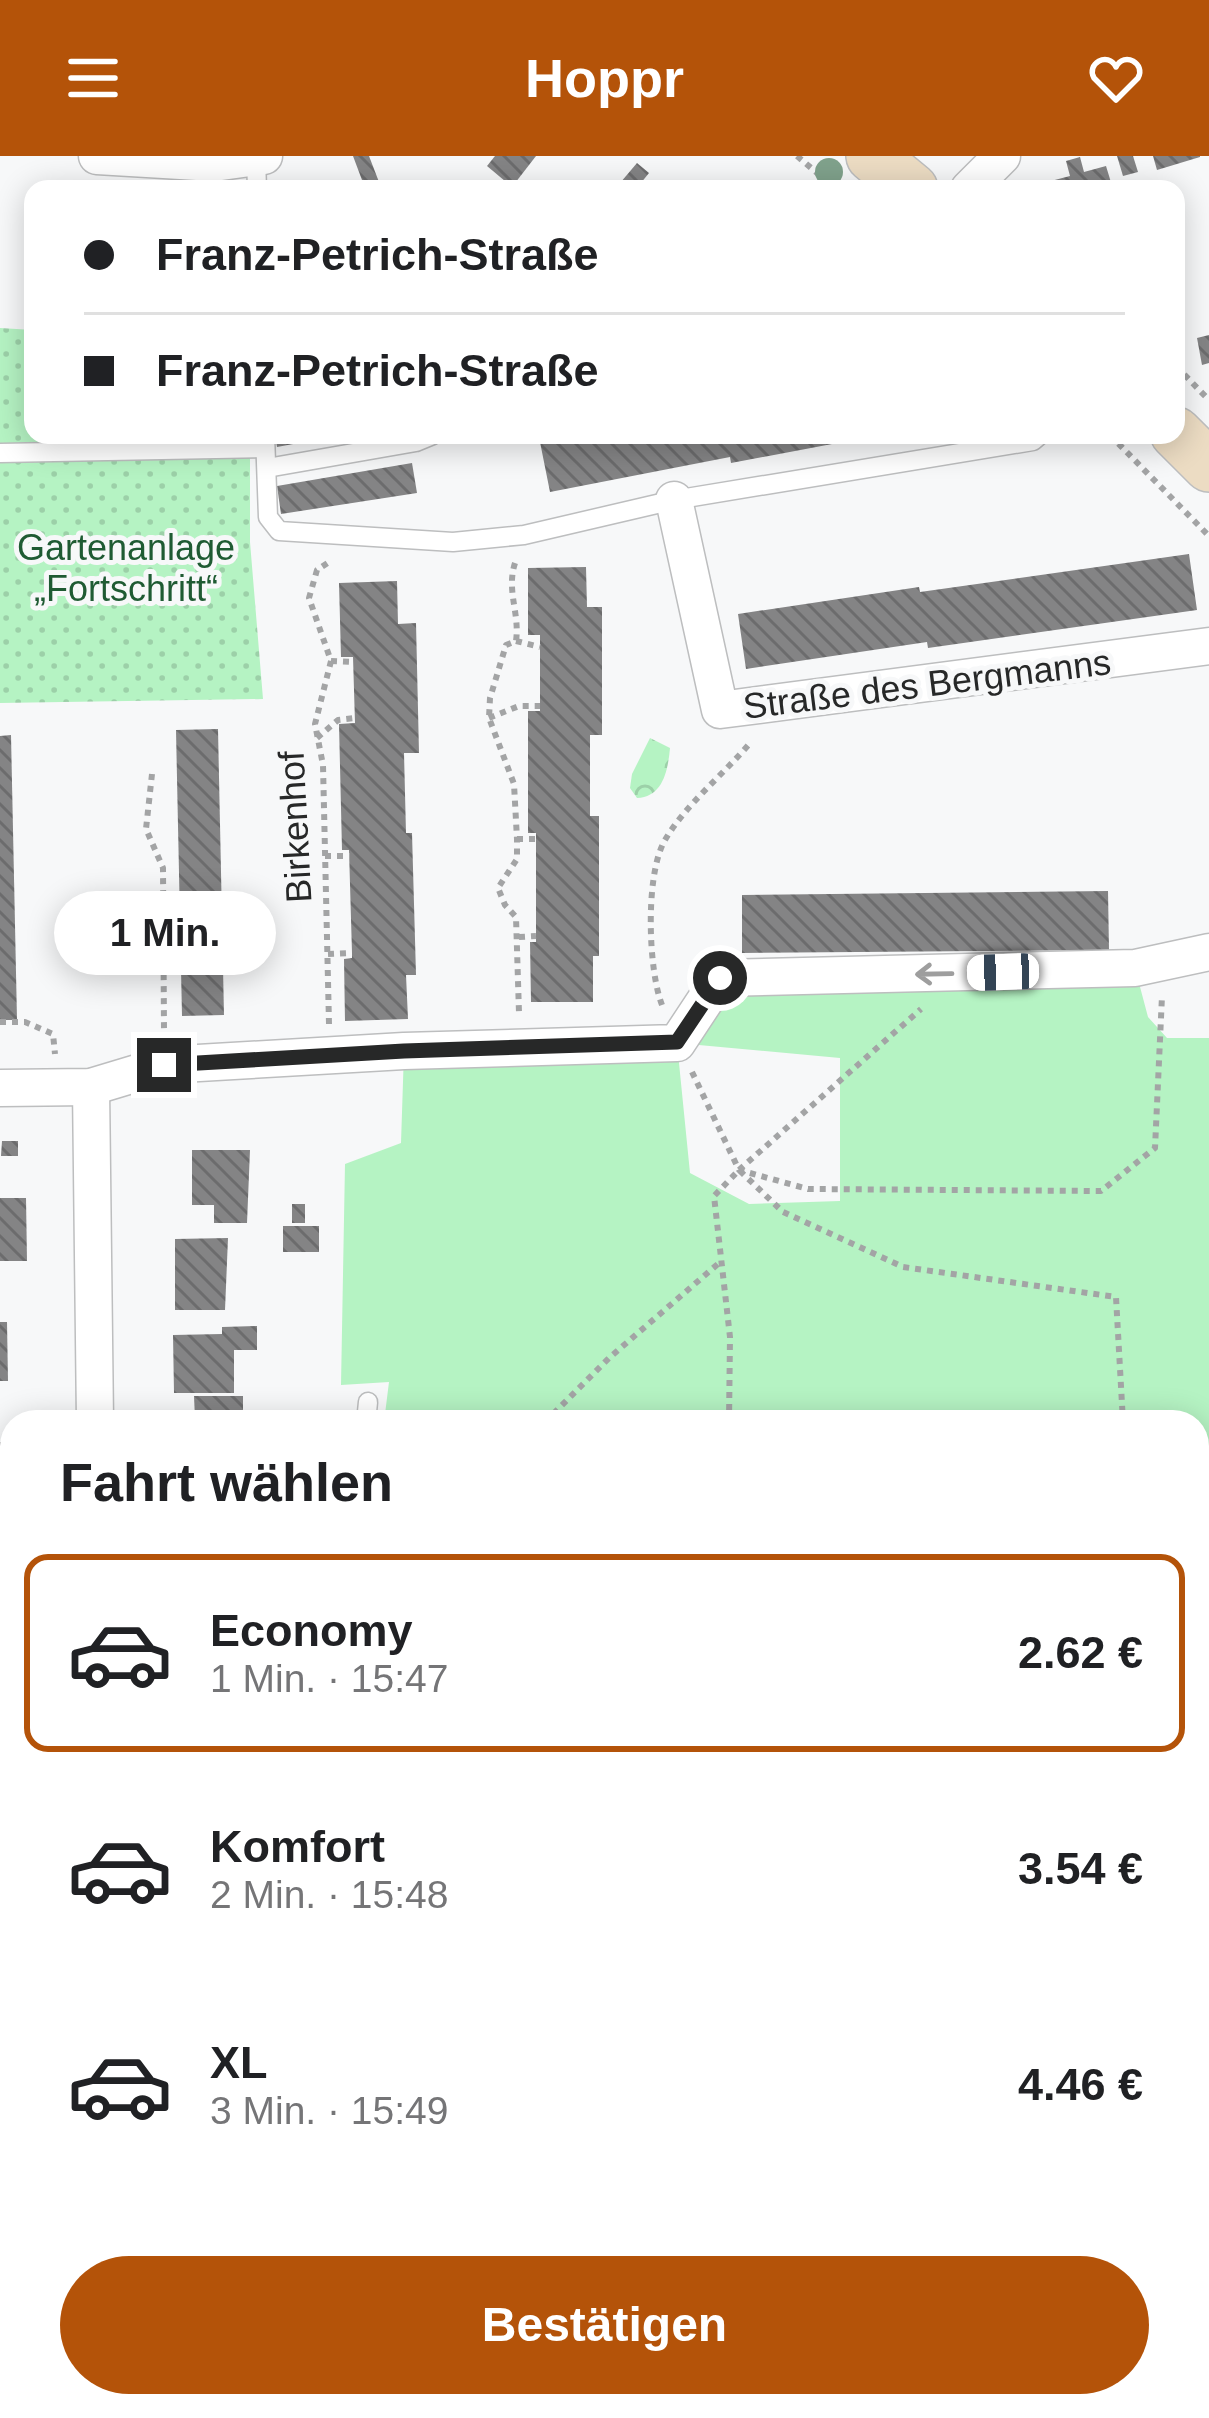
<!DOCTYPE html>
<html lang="de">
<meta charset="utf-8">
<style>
body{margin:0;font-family:Arial,sans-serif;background:#f2f2f2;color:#202124;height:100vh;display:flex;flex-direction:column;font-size:45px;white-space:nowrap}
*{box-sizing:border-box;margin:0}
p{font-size:39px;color:#757577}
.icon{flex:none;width:66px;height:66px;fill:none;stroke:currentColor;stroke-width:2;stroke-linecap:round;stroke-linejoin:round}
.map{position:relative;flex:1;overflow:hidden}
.panel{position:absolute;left:0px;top:1254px;width:1209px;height:1008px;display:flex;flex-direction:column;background:#fff;border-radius:36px 36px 0 0;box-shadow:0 6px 30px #0003}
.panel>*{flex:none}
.hud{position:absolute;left:24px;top:24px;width:1161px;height:264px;border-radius:24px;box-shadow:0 6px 30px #0003;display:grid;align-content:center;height:264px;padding:0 60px;background:#fff}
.end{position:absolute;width:54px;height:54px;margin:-27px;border:15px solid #272828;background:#fff;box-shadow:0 0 0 6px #fff}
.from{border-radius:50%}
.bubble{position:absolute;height:84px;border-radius:42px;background:#fff;box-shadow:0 6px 30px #0003;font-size:39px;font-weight:600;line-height:84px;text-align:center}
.car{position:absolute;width:36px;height:72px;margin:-36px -18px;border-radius:15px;box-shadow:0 0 9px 3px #0007;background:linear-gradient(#fff 24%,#345 0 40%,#fff 0 76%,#345 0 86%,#fff 0)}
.hud b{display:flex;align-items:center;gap:42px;height:114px;font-size:45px}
.hud b+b{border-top:3px solid #e0e0e0}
.hud i{width:30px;height:30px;background:#202124}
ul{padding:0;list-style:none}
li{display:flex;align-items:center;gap:36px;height:198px;margin:0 24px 18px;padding:0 36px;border:6px solid transparent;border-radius:24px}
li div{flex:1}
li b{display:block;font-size:45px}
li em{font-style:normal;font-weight:600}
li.on{border-color:#b45309}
li>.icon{width:108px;height:108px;stroke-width:1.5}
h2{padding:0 60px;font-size:54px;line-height:144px}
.button{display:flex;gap:24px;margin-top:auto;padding:24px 60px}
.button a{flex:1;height:138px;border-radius:72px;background:#b45309;color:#fff;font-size:48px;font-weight:600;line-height:138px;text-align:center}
header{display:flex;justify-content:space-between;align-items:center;height:156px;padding:0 60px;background:#b45309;color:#fff;font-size:54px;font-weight:600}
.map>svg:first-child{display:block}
</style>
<header><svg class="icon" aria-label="menu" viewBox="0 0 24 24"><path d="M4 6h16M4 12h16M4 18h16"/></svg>Hoppr<svg class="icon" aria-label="heart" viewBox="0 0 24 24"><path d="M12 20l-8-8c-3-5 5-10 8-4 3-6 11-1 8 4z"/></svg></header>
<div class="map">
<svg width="1209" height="2262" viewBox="0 0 1209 2262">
<defs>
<pattern id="forest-crowns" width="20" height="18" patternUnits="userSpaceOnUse" patternTransform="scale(3)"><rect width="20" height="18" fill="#b5f3c3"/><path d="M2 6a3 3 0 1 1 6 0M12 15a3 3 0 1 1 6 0" fill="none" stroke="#9cd0a8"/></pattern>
<pattern id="garden-dots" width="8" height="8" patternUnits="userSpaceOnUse" patternTransform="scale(3)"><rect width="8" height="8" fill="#b5f3c3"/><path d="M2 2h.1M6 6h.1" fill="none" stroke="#9cd0a8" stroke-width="1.8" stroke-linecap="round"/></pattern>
<pattern id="building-back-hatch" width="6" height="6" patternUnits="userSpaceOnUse" patternTransform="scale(3)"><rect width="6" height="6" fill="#848485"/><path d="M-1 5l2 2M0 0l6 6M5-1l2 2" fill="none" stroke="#6c6c6d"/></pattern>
</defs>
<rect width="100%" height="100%" fill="#f7f8f9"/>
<!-- grass -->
<path fill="#b5f3c3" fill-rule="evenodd" d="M1135 812 1148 861 1167 882H1209V1527H1197V1266H384L389 1226 341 1229 345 1008 401 987 404 895 677 886 720 822ZM677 887 840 902V1045L749 1048 690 1017Z"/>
<!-- forest -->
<path fill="url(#forest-crowns)" d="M650 582 670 592C668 614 663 641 637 642L630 632 632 618Z"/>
<!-- garden -->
<polygon fill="url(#garden-dots)" points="0,172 33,174 33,279 250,279 250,386 263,543 0,547"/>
<!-- building -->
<g fill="url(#building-back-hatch)">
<polygon points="353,0 369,0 379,26 365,32"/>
<polygon points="495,0 536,0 512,31 487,10"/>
<polygon points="1117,0 1133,0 1138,16 1123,20"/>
<polygon points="1153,0 1200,0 1200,1 1157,14"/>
<polygon points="1080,1 1084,16 1106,10 1113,33 1049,33 1047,26 1070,20 1066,5"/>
<polygon points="637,7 649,17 636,33 615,33"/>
<polygon points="1209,179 1209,207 1202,209 1197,182"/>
<polygon points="275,279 331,279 331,281 277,291"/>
<polygon points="549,279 869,279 869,281 731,307 730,301 550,336 539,281"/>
<polygon points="412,307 417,337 281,358 277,330"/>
<polygon points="1189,398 1197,454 928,492 927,486 746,513 738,458 919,431 920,436"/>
<polygon points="586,411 587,451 602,451 602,579 590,579 590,660 599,660 599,800 593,800 593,846 531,846 530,786 536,786 536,677 528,677 528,555 540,555 540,479 528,479 528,412"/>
<polygon points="397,425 398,468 416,467 419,597 404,597 406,677 412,677 416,819 406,819 408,863 345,865 344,803 352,802 352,797 349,694 342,694 339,568 355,567 353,501 341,501 339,427"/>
<polygon points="218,573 224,859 182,860 176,574"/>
<polygon points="11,579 17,864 0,864 0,580"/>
<polygon points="1108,735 1109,794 742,797 742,739"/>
<polygon points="2,985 18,985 18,1000 1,1000"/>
<polygon points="192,994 250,994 247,1067 214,1067 214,1049 192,1049"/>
<polygon points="0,1042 26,1042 27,1105 0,1105"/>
<rect x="292" y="1048" width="13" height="19"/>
<rect x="283" y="1070" width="36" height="26"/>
<polygon points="228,1082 225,1154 175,1154 175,1083"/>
<polygon points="0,1166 7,1166 8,1225 0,1225"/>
<polygon points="257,1170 257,1194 234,1194 234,1237 174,1237 173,1179 222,1178 222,1171"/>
<polygon points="194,1240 243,1240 243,1263 195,1263"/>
<rect x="0" y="1286" width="12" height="63"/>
<polygon points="0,1430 6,1430 6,1444 12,1444 12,1590 0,1590"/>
<rect x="0" y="1670" width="12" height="61"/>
<rect x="0" y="1791" width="12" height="60"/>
<polygon points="1197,1870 1209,1887 1209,1961 1197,1970"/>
<rect x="0" y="1912" width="12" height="62"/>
<polygon points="0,2165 12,2170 12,2236 0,2231"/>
<polygon points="14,2250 199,2250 228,2262 42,2262"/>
</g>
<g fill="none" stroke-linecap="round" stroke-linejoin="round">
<!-- lane casing -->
<g stroke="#bdbebf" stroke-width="21">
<g id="lane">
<polyline points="256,2 257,33"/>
<polyline points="265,279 268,361 279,375 453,386 524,379 674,344 1033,285 1040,279"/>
<polyline points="0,297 265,292"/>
<polyline points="267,312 416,286 433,279"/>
<polyline points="366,1266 368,1246"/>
</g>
</g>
<!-- street casing -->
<g stroke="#bdbebf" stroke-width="39">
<g id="street">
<polyline points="97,0 214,7 264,0"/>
<polyline points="969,33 1002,0"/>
<polyline points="674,344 720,554 1209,490"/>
<polyline points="91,931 95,1266"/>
<polyline points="0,932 91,931 164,909 404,895 677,887 720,822 1135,812 1209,796"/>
<polyline points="1197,1595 1209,1595"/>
<polyline points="0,2120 12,2125"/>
<polyline points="307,2250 336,2262"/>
<polyline points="1155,2250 1163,2262"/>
<polyline points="691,2262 691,2250"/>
</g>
</g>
<!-- secondary casing -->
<g stroke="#bdbebf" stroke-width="54">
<g id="secondary">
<polyline points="872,0 912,33"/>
<polyline points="1176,277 1209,310"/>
<polyline points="1197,2070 1209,2062"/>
<polyline points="913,2262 931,2250"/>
</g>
</g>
<!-- path -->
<g stroke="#a3a4a5" stroke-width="6" stroke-dasharray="6 6" stroke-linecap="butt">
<polyline points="797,0 836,33"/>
<polyline points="1176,210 1207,242"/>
<polyline points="1110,279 1209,380"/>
<path d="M515 407C506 435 520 457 516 485L506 489 490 542 489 562 514 628 517 683V703L498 732 505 749 516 761 519 857"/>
<polyline points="516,485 540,491"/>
<polyline points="331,505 353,506"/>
<polyline points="489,562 519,550 540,550"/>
<polyline points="317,582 338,564 355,562"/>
<polyline points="152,618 146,673 163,712 164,875"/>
<polyline points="517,683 536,683"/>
<polyline points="325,700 350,700"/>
<polyline points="519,781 536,780"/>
<polyline points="328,798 352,797"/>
<path d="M662 849C648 813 645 718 665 684 686 648 724 618 751 586"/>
<polyline points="0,866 25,866 53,878 55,898"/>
<polyline points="329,868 323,609 315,568 331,505 309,442 317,414 332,404"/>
<polyline points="692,916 739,1014 808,1033 1101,1035 1155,992 1162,840"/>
<polyline points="739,1014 921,853"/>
<polyline points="545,1266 609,1202 719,1107"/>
<polyline points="729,1266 730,1181 714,1040 739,1014 783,1056 903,1111 1116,1141 1123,1266"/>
<polyline points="1197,2013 1209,2005"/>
<polyline points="1197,2128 1209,2120"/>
<polyline points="843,2262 860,2250"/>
<polyline points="1002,2262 1019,2250"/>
</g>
<!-- lane -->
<use href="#lane" stroke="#fff" stroke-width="18"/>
<!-- street -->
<use href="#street" stroke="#fff" stroke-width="36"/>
<!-- secondary -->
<use href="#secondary" stroke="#ecdcc3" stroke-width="51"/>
</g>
<!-- trees -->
<circle fill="#80a28c" cx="829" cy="16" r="14"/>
<!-- one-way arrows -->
<defs><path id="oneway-shaft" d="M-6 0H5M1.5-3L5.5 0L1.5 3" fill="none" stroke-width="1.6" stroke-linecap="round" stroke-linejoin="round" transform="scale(3)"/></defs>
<use stroke="#9e9e9e" href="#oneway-shaft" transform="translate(934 818) rotate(179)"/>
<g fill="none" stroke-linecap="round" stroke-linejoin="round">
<!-- route -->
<polyline stroke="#272828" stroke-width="15" points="164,909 404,895 677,886 720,822"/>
</g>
<g text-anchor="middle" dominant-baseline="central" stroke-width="10" stroke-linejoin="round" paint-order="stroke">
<!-- park labels -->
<g font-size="36" fill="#1f5b33" stroke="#f7f8f9">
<text x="126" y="391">Gartenanlage<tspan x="126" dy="41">„Fortschritt“</tspan></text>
</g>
<!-- street labels -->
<g font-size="36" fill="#272828" stroke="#f7f8f9">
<text transform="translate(927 528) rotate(-7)">Straße des Bergmanns</text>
<text transform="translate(295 671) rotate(-93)">Birkenhof</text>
</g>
</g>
</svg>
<i class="end from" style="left:720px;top:822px"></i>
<i class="end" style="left:164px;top:909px"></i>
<div class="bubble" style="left:54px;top:735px;width:222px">1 Min.</div>
<i class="car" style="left:1003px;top:816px;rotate:268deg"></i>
<div class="hud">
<b><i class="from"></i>Franz-Petrich-Straße</b>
<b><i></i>Franz-Petrich-Straße</b>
</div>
<section class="panel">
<h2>Fahrt wählen</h2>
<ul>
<li class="on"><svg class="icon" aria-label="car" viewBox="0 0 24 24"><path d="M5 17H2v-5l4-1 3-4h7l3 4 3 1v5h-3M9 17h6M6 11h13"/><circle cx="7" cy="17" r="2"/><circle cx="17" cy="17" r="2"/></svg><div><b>Economy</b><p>1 Min. · 15:47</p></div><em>2.62 €</em></li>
<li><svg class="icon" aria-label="car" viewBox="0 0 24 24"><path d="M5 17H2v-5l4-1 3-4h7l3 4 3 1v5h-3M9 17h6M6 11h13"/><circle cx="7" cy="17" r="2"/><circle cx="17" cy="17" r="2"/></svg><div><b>Komfort</b><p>2 Min. · 15:48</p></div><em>3.54 €</em></li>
<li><svg class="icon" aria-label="car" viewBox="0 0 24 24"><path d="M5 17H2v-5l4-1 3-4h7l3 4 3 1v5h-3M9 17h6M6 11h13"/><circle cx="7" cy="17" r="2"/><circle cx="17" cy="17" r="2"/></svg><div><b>XL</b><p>3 Min. · 15:49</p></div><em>4.46 €</em></li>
</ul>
<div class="button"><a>Bestätigen</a></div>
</section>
</div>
